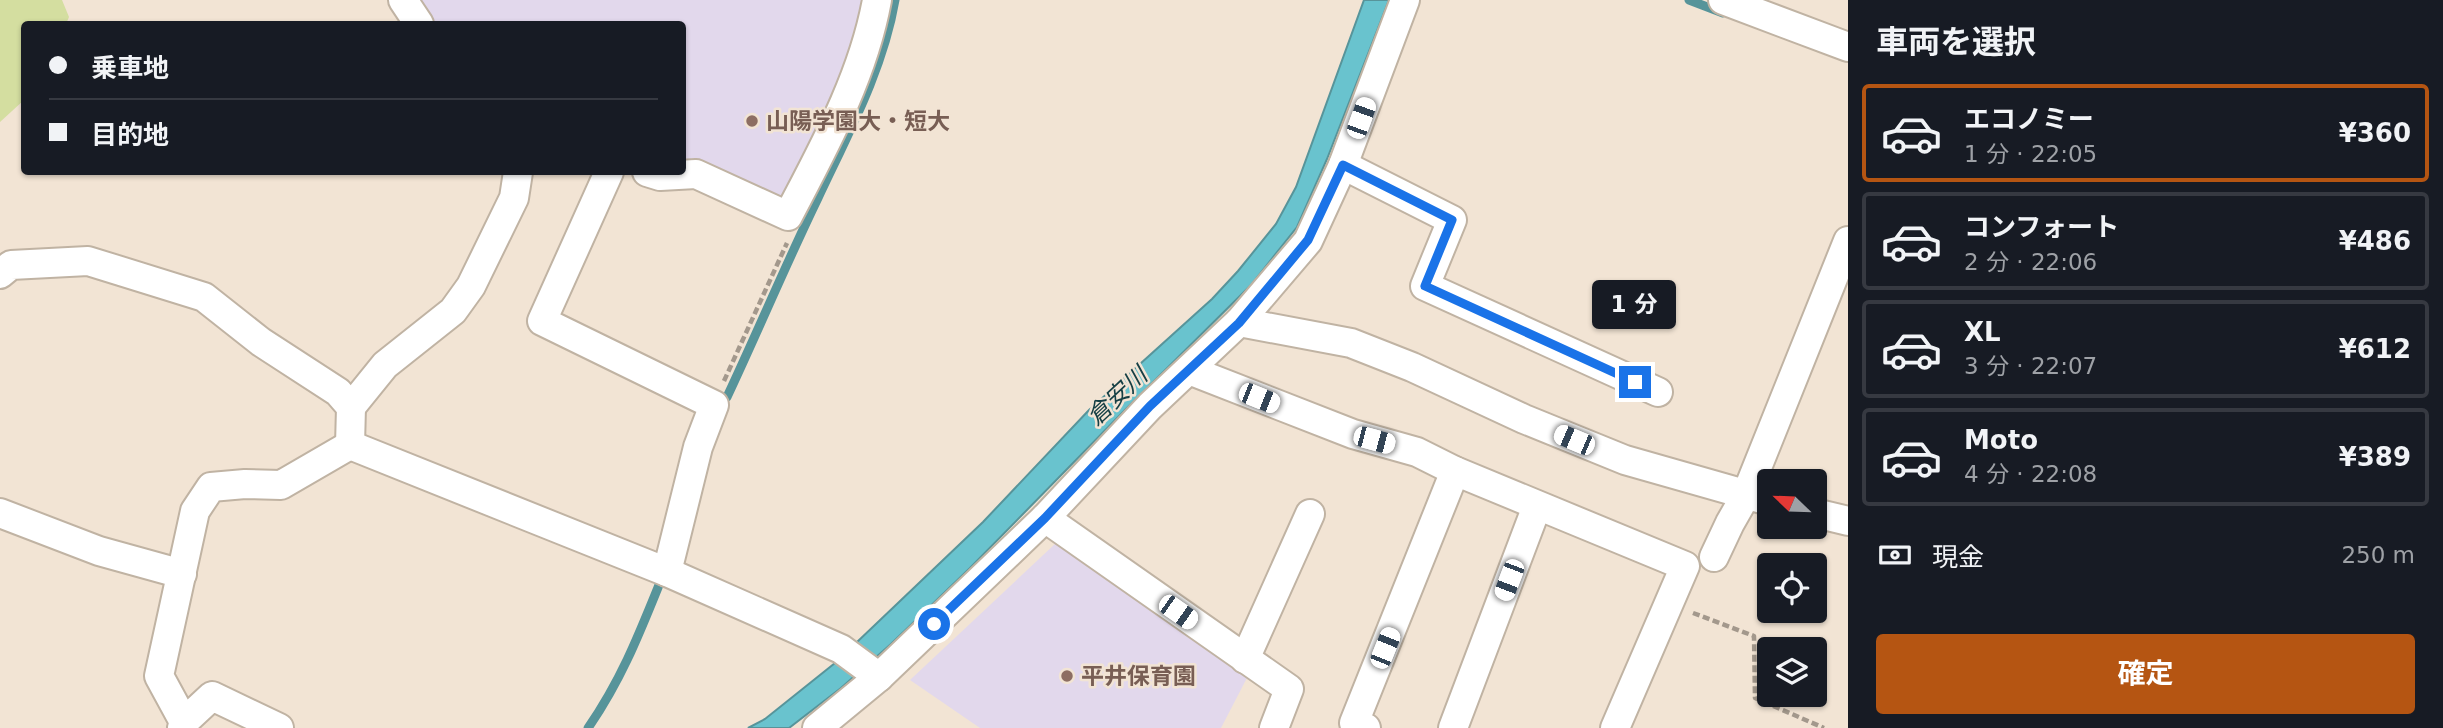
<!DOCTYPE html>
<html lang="ja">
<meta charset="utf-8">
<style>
body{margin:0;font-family:"DejaVu Sans","Noto Sans JP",sans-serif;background:#20242c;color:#f1f3f6;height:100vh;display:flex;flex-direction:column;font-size:26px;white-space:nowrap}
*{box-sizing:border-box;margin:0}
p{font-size:23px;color:#9ea1a6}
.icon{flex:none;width:38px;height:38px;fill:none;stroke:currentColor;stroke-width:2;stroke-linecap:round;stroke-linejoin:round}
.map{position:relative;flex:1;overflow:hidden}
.side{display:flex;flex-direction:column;background:#171b24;width:595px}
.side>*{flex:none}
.guide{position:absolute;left:21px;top:21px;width:665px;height:154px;border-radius:7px;box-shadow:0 2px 5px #0004;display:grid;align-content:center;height:154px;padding:0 28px;background:#171b24}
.needle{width:46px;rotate:293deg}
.buttons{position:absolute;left:1757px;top:469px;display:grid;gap:14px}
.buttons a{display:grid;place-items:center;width:70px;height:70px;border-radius:7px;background:#171b24;box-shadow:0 2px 5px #0004;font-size:35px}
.end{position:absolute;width:32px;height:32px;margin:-16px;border:9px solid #1a73e8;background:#fff;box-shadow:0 0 0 4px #fff}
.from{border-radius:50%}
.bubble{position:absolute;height:49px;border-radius:7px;background:#171b24;box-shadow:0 2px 5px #0004;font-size:23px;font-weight:700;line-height:49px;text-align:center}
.car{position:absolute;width:21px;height:42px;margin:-21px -10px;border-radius:9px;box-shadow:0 0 5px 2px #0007;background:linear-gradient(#fff 24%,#345 0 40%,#fff 0 76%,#345 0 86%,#fff 0)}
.guide b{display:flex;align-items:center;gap:24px;height:66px;font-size:26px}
.guide b+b{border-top:2px solid #363941}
.guide i{width:18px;height:18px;background:#f1f3f6}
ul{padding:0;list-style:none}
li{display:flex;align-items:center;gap:21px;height:98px;margin:0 14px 10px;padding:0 14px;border:4px solid #363941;border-radius:7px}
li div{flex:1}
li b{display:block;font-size:26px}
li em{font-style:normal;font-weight:700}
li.selected{border-color:#b55512}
li>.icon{width:63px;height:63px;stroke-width:1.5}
h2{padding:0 28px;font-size:32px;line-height:84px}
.pay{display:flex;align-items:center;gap:18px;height:77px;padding:0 28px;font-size:26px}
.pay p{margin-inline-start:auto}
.cta{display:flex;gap:14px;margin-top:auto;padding:14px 28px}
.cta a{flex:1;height:80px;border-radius:7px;background:#b55512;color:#fff;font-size:28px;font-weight:700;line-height:80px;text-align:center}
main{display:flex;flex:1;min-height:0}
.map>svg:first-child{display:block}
</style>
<main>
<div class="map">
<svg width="1848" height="728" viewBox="0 0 1848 728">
<rect width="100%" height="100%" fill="#f2e4d4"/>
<!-- education -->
<g fill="#e2d8ec">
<polygon points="417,0 866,0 842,78 782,203 683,166 682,24 433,24"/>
<polygon points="1056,543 1249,674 1221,728 980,728 910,680"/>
</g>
<!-- green -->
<polygon fill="#d4dea0" points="0,0 62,0 69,17 66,24 24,24 24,100 0,122"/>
<!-- water -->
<polygon fill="#69c3ce" stroke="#57949a" stroke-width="2" points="1364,0 1389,0 1327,159 1297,227 1251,285 1126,409 970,568 891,644 841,688 789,728 748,728 765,719 835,663 983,522 1089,410 1212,299 1238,271 1276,224 1296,187"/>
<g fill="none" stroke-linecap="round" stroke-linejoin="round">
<!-- stream -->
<g stroke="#57949a" stroke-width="9">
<polyline points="1689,0 1723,13"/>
<path d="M727 397C758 331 786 264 818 198 848 134 883 70 895 0"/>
<path d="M588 728C620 682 638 637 659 585"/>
</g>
<!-- street casing -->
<g stroke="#c0b3a3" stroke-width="32">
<g id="street">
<polyline points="403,0 419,24"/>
<polyline points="1723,0 1848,47"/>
<polyline points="1343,165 1452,220 1425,286 1658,392"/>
<polyline points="609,172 542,321 714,405 698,447 667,572"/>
<path d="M647 172 660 176 696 174 788 216C824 147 863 77 877 0"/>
<polyline points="0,274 11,265 88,261 204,297 261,342 338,392 351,407 350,445"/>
<polyline points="1239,322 1351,343 1412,367 1524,419 1625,460 1769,501"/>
<polyline points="1189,370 1353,434 1417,452 1455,471 1685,566 1615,728"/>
<polyline points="351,407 385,365 453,311 471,286 514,198 518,172"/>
<polyline points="350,445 667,572 841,649 879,677"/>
<polyline points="0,513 99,551 182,574"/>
<polyline points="1815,513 1848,521"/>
<polyline points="1045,518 1289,689 1274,728"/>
<polyline points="1714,557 1730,523 1746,495 1848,241"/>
<polyline points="1245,659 1310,514"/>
<polyline points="184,722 212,696 279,728"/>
<polyline points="182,728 184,722 159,676 195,511 211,487 245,484 281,485 350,445"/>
<polyline points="817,728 879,677 1045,518 1150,406 1239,322 1308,241 1343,165 1405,0"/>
<polyline points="1366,728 1354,723 1455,471"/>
<polyline points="1453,728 1537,506"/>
</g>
</g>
<!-- path -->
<g stroke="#a3988c" stroke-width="4.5" stroke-dasharray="7 3.5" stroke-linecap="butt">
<polyline points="724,381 787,243"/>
<polyline points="1693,613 1754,636 1755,698 1824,728"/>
</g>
<!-- street -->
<use href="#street" stroke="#fff" stroke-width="28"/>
</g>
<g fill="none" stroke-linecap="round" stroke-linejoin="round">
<!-- route -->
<polyline stroke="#1a73e8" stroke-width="9" points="934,624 1045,518 1150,406 1239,323 1308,240 1343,165 1452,220 1425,286 1635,382"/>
</g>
<!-- markers -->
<g fill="#8d6e63" stroke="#f2e4d4" stroke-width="2.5">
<circle cx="752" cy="121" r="7"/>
<circle cx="1067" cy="676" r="7"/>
</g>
<g text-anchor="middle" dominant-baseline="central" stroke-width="5" stroke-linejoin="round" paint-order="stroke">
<!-- education labels -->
<g font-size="23" font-weight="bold" fill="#785e54" stroke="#f2e4d4" text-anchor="start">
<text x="766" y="121">山陽学園大・短大</text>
<text x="1081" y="676">平井保育園</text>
</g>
<!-- water labels -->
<g font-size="24" font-style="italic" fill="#164045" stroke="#f2e4d4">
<text transform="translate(1117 396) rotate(-43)">倉安川</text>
</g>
</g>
</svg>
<div class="buttons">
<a><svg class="needle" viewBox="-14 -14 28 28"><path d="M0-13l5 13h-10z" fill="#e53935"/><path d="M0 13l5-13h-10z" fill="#9ea1a6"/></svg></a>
<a><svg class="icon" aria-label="locate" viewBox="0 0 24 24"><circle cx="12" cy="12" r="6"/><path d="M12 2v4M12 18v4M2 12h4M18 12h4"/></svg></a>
<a><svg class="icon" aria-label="layers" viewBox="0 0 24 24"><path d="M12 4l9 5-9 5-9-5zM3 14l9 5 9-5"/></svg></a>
</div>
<i class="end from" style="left:934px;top:624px"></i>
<i class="end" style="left:1635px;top:382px"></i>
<div class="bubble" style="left:1592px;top:280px;width:84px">1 分</div>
<i class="car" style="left:1361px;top:118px;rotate:20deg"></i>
<i class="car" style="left:1259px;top:398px;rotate:112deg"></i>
<i class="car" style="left:1374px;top:440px;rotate:105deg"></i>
<i class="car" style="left:1574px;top:440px;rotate:293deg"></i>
<i class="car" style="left:1509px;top:580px;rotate:201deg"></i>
<i class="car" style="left:1178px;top:612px;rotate:125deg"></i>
<i class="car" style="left:1385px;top:648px;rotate:22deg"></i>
<div class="guide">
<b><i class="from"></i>乗車地</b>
<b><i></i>目的地</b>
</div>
</div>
<section class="side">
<h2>車両を選択</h2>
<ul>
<li class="selected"><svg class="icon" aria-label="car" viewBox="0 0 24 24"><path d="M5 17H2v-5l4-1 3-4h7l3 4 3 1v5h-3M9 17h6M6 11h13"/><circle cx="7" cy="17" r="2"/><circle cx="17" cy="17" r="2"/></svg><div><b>エコノミー</b><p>1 分 · 22:05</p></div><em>¥360</em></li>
<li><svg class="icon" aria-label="car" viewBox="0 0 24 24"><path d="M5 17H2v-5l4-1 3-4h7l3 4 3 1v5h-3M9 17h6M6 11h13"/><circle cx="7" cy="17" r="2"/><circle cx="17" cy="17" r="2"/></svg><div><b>コンフォート</b><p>2 分 · 22:06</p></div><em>¥486</em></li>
<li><svg class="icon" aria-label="car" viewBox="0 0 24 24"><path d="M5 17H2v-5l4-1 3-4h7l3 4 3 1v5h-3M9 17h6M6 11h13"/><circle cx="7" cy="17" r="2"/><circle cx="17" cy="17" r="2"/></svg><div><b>XL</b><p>3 分 · 22:07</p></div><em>¥612</em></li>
<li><svg class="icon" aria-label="car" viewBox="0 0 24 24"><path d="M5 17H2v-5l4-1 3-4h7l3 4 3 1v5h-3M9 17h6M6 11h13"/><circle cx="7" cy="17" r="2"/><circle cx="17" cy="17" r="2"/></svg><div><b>Moto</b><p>4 分 · 22:08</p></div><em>¥389</em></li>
</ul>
<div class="pay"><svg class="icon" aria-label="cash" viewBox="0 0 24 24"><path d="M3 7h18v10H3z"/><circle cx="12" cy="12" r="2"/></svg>現金<p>250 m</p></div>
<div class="cta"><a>確定</a></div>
</section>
</main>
